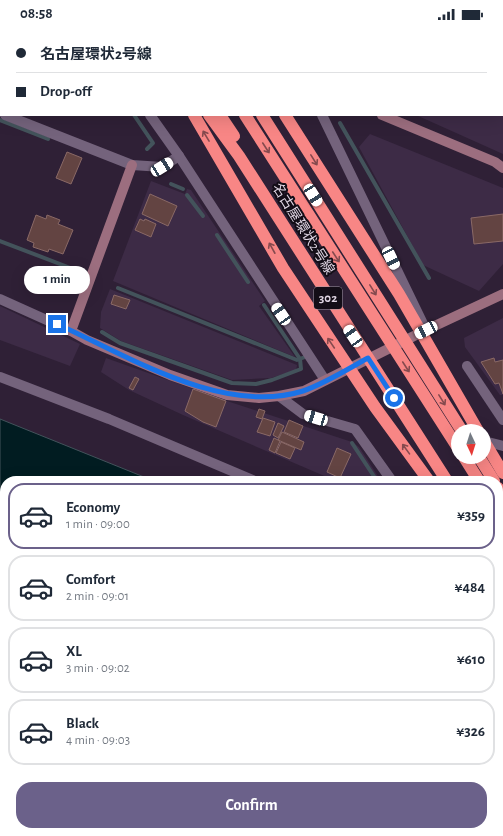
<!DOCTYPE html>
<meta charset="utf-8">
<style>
body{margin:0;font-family:"Alegreya Sans","Noto Sans JP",sans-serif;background:#f2f2f3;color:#1f2937;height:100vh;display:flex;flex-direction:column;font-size:15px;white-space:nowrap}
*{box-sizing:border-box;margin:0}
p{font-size:13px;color:#747a83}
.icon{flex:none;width:22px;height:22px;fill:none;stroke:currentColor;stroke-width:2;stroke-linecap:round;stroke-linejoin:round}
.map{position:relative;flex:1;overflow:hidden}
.details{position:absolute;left:0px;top:448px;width:503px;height:360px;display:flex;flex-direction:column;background:#fff;border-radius:16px 16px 0 0;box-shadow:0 4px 16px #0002}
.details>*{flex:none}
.hud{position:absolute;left:0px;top:0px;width:503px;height:88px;box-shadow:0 4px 16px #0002;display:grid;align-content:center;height:88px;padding:0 16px;background:#fff}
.needle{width:26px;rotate:176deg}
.controls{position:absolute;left:451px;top:396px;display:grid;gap:8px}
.controls a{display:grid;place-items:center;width:40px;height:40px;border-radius:50%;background:#fff;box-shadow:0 4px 16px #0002;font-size:20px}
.end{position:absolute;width:18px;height:18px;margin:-9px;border:5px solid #1a73e8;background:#fff;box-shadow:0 0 0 2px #fff}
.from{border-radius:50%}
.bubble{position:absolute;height:28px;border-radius:14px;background:#fff;box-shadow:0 4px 16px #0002;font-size:13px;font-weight:600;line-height:28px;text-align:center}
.car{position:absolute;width:12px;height:24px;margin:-12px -6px;border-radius:5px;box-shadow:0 0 3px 1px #0007;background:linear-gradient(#fff 24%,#345 0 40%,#fff 0 76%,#345 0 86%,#fff 0)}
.hud b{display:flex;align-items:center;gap:14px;height:38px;font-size:15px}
.hud b+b{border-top:1px solid #e0e1e3}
.hud i{width:10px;height:10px;background:#1f2937}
ul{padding:7px 0 0;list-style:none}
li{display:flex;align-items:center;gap:12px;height:66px;margin:0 8px 6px;padding:0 8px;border:2px solid #e0e1e3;border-radius:16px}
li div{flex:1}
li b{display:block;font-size:15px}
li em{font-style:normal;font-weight:600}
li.on{border-color:#6b618a}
li>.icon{width:36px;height:36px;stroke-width:1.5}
.action{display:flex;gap:8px;margin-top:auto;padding:8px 16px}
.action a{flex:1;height:46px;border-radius:16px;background:#6b618a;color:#fff;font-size:16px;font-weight:600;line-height:46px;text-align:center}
.status{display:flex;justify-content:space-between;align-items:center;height:28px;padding:0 20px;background:#fff;direction:ltr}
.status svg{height:11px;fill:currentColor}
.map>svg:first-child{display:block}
</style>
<div class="status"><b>08:58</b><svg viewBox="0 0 49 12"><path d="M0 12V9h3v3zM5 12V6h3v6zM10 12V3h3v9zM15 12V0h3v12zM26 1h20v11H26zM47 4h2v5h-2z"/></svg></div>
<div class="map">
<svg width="503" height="808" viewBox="0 0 503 808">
<rect width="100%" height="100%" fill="#2f2036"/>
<!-- built -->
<g fill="#3d2b46">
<polygon points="383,0 503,0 503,126 416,87 502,87 502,1"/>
<polygon points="370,106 503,160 503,236 479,263 423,237 359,119"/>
<polygon points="151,153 185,166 187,161 191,162 265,273 259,278 295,329 113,253"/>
<polygon points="110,261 297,337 296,342 271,350 232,352 121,313 100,300 101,284"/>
<polygon points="0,278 80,316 70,338 0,312"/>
<polygon points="503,290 503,367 500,367 465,319 464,310"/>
<polygon points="106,330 230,374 352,414 359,419 381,453 336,453 183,387 129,362 101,344"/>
</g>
<!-- water -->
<polygon fill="#011c21" stroke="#43535b" points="0,391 154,453 5,453 5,803 498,803 498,704 503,714 503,808 0,808"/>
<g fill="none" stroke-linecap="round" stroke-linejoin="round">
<!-- stream -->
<g stroke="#43535b" stroke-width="4">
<polyline points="75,0 75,1"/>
<polyline points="284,0 285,1"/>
<polyline points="380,0 380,1"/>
<polyline points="58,1 58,0"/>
<polyline points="134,87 153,115 147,121"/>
<polyline points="0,92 48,111"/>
<polyline points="340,95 429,250"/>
<polyline points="171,156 183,161"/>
<polyline points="187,167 203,188"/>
<polyline points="217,207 248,254"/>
<polyline points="0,213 73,241"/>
<polyline points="118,260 297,332 305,329"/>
<polyline points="102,304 120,315 232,355 256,356 272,352 301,341 300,331 264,277"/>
<polyline points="352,415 377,453"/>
<polyline points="498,605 503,613"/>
</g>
</g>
<!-- building -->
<g fill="#634442" stroke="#8a6966">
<polygon points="67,124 82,130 71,156 56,150"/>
<polygon points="150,166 177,178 168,198 142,186"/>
<polygon points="503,186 503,213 474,216 471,190"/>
<polygon points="36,187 46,191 47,187 60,192 58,196 73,202 63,226 49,221 48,224 33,219 34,215 27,212"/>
<polygon points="140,191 144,193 145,191 156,196 151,209 135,202"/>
<polygon points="114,267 130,272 126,281 111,276"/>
<polygon points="494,330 495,334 503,332 503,366 499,355 495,356 481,334"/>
<polygon points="135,349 139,351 133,362 129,360"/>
<polygon points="193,361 226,373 216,399 203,394 185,383"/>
<polygon points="259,381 265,383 262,391 256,389"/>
<polygon points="263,390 275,394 270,408 257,404"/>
<polygon points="289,392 303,398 298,410 284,404"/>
<polygon points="278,395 284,398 278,410 273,407"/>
<polygon points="282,404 304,414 301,422 278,412"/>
<polygon points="274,410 280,413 275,425 269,422"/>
<polygon points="281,414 295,420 290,431 276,425"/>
<polygon points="337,420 351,426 340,450 327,444"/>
</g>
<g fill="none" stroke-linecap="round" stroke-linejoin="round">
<!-- street -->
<g stroke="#74637c" stroke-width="10">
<polyline points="89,0 90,1"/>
<polyline points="272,0 273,1"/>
<polyline points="370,0 371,1"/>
<polyline points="5,87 132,137 162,139 179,128"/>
<polyline points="150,87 179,128 325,352"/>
<polyline points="322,87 426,302"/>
<polyline points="0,271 71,303"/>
<polyline points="467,338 503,392"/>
<polyline points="0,349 109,391 255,453"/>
<polyline points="279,368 303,386 355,401 392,453"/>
<polyline points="484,413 503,418"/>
<polyline points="498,586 503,594"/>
<polyline points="498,645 503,653"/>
</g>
<!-- secondary -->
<g stroke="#9c6e7f" stroke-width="10">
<polyline points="382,87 495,134 503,140"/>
<polyline points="132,137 71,303 87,312 170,347 227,367 259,370 279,368 304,363 426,302 503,266"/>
</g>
<!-- highway -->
<g stroke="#f88685" stroke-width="12">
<polyline points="144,0 145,1"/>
<polyline points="164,0 165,1"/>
<polyline points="189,0 190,1"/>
<polyline points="206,0 207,1"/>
<polyline points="227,0 228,1"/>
<polyline points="194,87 283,240 375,379 429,453"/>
<polyline points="209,87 239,128 447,453"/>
<polyline points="220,87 234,108"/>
<polyline points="245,87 458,420"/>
<polyline points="262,87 462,403"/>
<polyline points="285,87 399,266 478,403"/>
<polyline points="484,413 503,445"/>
<polyline points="464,429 479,453"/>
<polyline points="479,429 494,453"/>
<polyline points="498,460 503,467"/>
<polyline points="498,483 503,490"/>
<polyline points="498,532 503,540"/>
<polyline points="498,553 503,560"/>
</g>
</g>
<!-- one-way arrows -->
<defs><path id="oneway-shaft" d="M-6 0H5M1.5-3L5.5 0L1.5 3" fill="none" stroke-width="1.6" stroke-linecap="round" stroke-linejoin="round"/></defs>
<g stroke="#864a4e">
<use href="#oneway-shaft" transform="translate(206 108) rotate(-121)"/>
<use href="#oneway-shaft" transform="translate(266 120) rotate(57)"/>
<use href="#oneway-shaft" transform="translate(314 132) rotate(58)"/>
<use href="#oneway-shaft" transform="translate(272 220) rotate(-119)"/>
<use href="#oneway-shaft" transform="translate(336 229) rotate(57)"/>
<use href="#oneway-shaft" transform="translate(373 262) rotate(58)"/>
<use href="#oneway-shaft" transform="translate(331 315) rotate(-124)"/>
<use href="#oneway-shaft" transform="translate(406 339) rotate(57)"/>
<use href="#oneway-shaft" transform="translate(442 372) rotate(58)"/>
<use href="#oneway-shaft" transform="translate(406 421) rotate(-126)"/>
</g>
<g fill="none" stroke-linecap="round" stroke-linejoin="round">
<!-- route -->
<path stroke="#1a73e8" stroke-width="5" d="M57 296C128 328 223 388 303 363 324 356 348 341 368 330L394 370"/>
</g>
<g text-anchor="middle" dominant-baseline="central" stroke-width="4" stroke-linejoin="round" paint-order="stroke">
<!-- shield labels -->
<rect fill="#130d17" stroke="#a198a5" stroke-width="1" x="314" y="259" width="28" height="22" rx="3"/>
<g font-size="13" font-weight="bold" fill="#ded4e2">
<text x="328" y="270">302</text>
</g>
<!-- street labels -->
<g font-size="14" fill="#ded4e2" stroke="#130d17">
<text transform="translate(303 201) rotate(58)">名古屋環状2号線</text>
</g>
</g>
</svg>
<div class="controls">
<a><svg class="needle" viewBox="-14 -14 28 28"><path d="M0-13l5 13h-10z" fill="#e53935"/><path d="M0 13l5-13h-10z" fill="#747a83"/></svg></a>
</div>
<i class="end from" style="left:394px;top:370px"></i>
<i class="end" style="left:57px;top:296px"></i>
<div class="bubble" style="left:24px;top:238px;width:66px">1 min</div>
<i class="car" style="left:162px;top:139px;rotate:58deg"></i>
<i class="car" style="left:313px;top:167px;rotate:148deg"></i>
<i class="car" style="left:391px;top:230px;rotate:154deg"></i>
<i class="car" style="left:281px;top:286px;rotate:326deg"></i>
<i class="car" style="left:426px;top:302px;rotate:244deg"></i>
<i class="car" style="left:353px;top:308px;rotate:326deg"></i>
<i class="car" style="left:316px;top:390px;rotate:287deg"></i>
<div class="hud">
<b><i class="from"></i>名古屋環状2号線</b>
<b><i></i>Drop-off</b>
</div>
<section class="details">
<ul>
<li class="on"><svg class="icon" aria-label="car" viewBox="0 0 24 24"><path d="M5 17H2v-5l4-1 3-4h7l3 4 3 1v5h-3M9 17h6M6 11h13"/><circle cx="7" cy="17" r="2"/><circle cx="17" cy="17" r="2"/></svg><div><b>Economy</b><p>1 min · 09:00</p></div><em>¥359</em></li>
<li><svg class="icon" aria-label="car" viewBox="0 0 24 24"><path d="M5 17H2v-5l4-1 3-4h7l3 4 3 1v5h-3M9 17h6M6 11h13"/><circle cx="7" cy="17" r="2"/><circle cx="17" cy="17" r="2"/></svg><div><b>Comfort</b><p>2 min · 09:01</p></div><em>¥484</em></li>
<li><svg class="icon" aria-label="car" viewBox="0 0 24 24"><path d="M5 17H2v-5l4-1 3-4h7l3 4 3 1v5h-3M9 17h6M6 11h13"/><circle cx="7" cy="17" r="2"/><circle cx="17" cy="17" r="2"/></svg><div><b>XL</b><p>3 min · 09:02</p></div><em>¥610</em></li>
<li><svg class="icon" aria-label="car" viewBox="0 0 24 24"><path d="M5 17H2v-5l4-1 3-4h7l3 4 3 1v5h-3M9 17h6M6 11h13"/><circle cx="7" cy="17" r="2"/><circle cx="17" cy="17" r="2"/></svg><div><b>Black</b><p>4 min · 09:03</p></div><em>¥326</em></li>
</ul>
<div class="action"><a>Confirm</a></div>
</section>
</div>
